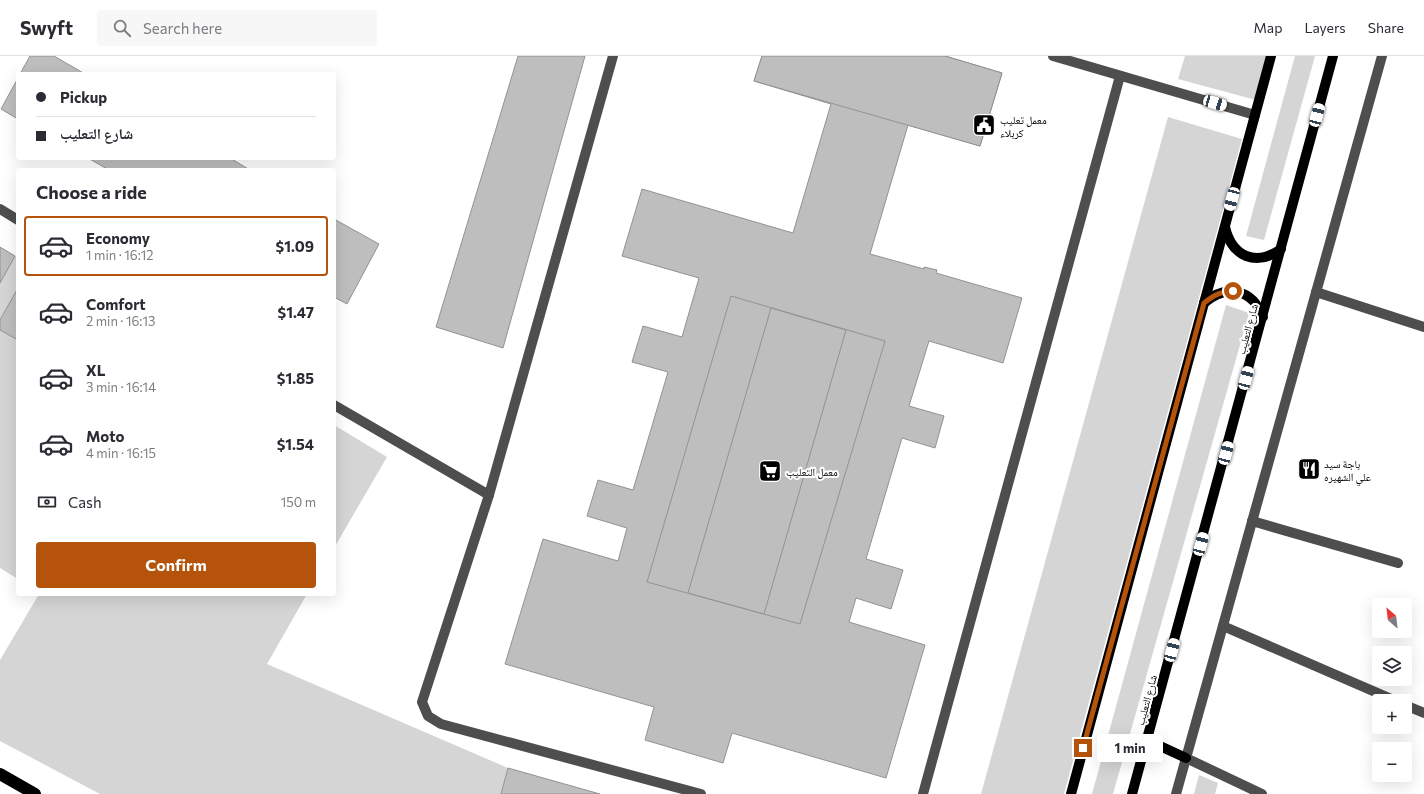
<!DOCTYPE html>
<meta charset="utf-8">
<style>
body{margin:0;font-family:Commissioner,"Noto Naskh Arabic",sans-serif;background:#f7f7f7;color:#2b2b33;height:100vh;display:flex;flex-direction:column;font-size:15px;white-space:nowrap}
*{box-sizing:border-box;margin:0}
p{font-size:13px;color:#7c7c81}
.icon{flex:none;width:22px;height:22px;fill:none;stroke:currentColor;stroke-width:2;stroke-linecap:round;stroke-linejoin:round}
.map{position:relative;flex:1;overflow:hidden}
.drawer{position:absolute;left:16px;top:112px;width:320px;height:428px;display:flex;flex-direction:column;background:#fff;border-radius:4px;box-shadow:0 4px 16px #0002}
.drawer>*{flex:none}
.top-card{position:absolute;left:16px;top:16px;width:320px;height:88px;border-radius:4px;box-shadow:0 4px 16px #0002;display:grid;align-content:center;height:88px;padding:0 20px;background:#fff}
.needle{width:26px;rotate:332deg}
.tools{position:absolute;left:1372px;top:542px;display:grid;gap:8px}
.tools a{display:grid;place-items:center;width:40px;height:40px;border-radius:4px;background:#fff;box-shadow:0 4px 16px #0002;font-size:20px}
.end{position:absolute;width:18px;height:18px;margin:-9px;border:5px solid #b45309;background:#fff;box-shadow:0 0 0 2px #fff}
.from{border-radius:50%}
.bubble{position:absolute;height:28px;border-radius:4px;background:#fff;box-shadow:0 4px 16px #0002;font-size:13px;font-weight:700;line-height:28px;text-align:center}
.car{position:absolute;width:12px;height:24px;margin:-12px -6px;border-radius:5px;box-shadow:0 0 3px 1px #0007;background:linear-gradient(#fff 24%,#345 0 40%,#fff 0 76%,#345 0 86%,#fff 0)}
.top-card b{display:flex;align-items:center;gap:14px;height:38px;font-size:15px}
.top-card b+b{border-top:1px solid #e1e1e2}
.top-card i{width:10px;height:10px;background:#2b2b33}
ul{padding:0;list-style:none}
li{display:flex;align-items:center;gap:12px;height:60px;margin:0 8px 6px;padding:0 12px;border:2px solid transparent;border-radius:4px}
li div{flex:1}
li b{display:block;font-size:15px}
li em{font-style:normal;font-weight:700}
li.on{border-color:#b45309}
li>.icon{width:36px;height:36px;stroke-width:1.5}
h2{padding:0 20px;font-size:18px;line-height:48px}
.pay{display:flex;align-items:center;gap:10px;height:44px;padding:0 20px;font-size:15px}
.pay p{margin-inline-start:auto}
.primary-button{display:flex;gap:8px;margin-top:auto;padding:8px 20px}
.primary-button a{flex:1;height:46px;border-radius:4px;background:#b45309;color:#fff;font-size:16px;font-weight:700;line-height:46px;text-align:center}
header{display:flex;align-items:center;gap:24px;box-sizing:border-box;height:56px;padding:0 20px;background:#fff;border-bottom:1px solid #e1e1e2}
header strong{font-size:19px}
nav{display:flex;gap:22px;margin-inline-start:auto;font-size:14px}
.search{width:280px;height:36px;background:#f7f7f7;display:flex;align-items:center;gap:10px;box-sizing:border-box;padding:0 14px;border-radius:4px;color:#7c7c81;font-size:15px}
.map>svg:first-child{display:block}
</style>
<header>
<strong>Swyft</strong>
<div class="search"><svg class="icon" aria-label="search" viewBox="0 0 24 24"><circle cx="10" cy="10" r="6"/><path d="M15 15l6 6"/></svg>Search here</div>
<nav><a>Map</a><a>Layers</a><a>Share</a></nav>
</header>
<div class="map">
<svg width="1424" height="738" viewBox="0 0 1424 738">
<rect width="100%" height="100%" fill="#fff"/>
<!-- green -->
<g fill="#d5d5d5">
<polygon points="1185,0 1268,0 1256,44 1178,23"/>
<polygon points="1295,0 1315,0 1264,184 1246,180"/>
<polygon points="1168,61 1242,83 1064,738 981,738"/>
<polygon points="15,200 18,202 18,232 0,264 0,227"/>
<polygon points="1226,249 1249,257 1113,738 1092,738"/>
<polygon points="0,274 18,284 18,523 0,512"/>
<polygon points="334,369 387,401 334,492"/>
<polygon points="39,538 307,538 267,608 508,712 501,738 100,738 0,685 0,604"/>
<polygon points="1199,719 1218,727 1215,738 1194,738"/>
</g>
<!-- building -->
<g fill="#bebebe" stroke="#929292">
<polygon points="30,0 54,0 85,18 20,18"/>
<polygon points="518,0 585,0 503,292 436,271"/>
<polygon points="762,0 945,0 1002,17 980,90 908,69 870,198 924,213 924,211 937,214 936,217 1022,242 1003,307 929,285 909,350 944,360 935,392 902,382 866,503 903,514 891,553 856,542 849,566 925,589 886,722 732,677 723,707 645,684 654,651 505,608 543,483 618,505 627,472 587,460 598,424 633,434 668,316 632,306 643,270 682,281 699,222 622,200 642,133 793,177 831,48 754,25"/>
<polygon points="762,0 945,0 1002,17 980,90 754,25"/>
<polygon points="18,22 18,63 1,53"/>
<polygon points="88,102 230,102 250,114 109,114"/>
<polygon points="334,163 379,188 347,248 334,241"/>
<polygon points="0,191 15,200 0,227"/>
<polygon points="18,232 18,284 0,274 0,264"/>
<polygon points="731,240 885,285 800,568 647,526"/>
<polygon points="771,252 846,274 764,558 688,537"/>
<polygon points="508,712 600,738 501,738"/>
</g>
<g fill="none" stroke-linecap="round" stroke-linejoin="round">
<!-- minor -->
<g stroke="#4e4e4e" stroke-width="10">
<polyline points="1053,0 1255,59"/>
<polyline points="0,153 18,164"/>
<polyline points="1316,236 1424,271"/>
<polyline points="334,349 489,439 613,0"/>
<polyline points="489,439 422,646 428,660 441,668 701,738"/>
<polyline points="1252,465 1398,507"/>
<polyline points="1223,570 1396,645"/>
<polyline points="1405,649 1424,657"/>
<polyline points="1186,702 1262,738"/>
<polyline points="923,738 1120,20"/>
<polyline points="1176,738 1382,0"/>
</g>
<!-- major -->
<g stroke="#000" stroke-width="10">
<path d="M1225 171C1232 201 1256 211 1281 193"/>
<path d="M1204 247C1227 227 1252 233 1263 261"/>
<polyline points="1147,684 1186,702"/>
<polyline points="1071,738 1271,0"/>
<polyline points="1132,738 1333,0"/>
</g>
<!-- highway -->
<polyline stroke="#000" stroke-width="12" points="0,718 35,738"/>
</g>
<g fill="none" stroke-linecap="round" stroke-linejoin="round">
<!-- route -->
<path stroke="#b45309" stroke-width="5" d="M1083 692 1204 247C1214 239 1220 236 1233 235"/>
</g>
<!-- icons -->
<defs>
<g id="civic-square" transform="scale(1.15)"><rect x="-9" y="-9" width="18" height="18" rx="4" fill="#000" stroke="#fff"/><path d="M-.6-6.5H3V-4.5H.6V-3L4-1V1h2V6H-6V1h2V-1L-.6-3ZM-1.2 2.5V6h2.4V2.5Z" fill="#fff"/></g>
<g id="restaurant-square" transform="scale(1.15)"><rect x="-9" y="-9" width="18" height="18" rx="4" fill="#000" stroke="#fff"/><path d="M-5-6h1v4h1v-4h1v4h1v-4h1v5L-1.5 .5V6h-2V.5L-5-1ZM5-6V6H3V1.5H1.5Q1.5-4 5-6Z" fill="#fff"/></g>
<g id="supermarket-square" transform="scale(1.15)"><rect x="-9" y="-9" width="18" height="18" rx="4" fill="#000" stroke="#fff"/><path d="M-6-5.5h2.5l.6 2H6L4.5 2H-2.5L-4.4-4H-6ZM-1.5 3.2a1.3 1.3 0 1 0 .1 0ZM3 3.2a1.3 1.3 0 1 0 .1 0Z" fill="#fff"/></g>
</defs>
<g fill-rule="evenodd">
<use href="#civic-square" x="984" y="69"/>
<use href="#restaurant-square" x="1309" y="413"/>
<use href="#supermarket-square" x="770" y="415"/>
</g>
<g text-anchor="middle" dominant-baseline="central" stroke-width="4" stroke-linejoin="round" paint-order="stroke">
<!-- poi labels -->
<g font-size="11" fill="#000" stroke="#fff" text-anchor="start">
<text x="1000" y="63">معمل تعليب<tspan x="1000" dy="13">كربلاء</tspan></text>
<text x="1324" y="407">باجة سيد<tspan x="1324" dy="13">علي الشهيره</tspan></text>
<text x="786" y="415">معمل التعليب</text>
</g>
<!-- street labels -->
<g font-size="11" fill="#000" stroke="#fff">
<text transform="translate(1247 273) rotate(-75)">شارع التعليب</text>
<text transform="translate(1146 644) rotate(-75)">شارع التعليب</text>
</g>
</g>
</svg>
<div class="tools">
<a><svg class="needle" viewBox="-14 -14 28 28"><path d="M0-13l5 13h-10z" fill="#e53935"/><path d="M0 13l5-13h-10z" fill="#7c7c81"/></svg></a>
<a><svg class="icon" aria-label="layers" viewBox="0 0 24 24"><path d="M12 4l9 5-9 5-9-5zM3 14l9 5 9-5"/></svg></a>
<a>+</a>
<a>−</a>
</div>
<i class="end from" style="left:1233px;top:235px"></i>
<i class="end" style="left:1083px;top:692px"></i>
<div class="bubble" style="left:1097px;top:678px;width:66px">1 min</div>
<i class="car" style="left:1215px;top:47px;rotate:106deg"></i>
<i class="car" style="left:1317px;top:59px;rotate:15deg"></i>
<i class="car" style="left:1232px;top:143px;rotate:195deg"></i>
<i class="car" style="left:1246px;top:322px;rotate:15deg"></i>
<i class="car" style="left:1226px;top:397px;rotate:15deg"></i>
<i class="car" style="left:1201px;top:488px;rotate:15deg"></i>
<i class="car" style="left:1172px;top:594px;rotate:15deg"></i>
<div class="top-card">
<b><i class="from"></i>Pickup</b>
<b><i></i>شارع التعليب</b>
</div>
<section class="drawer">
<h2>Choose a ride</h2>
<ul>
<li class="on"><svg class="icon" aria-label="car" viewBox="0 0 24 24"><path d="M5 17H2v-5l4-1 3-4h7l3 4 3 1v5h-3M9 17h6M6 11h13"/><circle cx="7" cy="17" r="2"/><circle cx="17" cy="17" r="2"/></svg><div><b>Economy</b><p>1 min · 16:12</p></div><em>$1.09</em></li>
<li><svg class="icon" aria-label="car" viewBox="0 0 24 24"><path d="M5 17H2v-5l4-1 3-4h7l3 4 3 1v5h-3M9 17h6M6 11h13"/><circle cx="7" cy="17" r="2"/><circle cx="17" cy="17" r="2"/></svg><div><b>Comfort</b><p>2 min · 16:13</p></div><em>$1.47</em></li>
<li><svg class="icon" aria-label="car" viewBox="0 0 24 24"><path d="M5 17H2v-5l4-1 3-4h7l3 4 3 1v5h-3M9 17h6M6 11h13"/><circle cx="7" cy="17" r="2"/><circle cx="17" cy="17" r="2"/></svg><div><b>XL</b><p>3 min · 16:14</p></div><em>$1.85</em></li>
<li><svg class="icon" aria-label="car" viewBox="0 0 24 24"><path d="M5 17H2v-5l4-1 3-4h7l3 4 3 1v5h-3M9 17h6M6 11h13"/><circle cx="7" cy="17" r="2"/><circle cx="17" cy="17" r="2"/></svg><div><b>Moto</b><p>4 min · 16:15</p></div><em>$1.54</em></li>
</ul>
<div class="pay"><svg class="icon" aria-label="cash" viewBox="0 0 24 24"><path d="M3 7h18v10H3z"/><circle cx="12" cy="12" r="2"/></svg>Cash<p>150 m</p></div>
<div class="primary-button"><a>Confirm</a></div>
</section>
</div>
